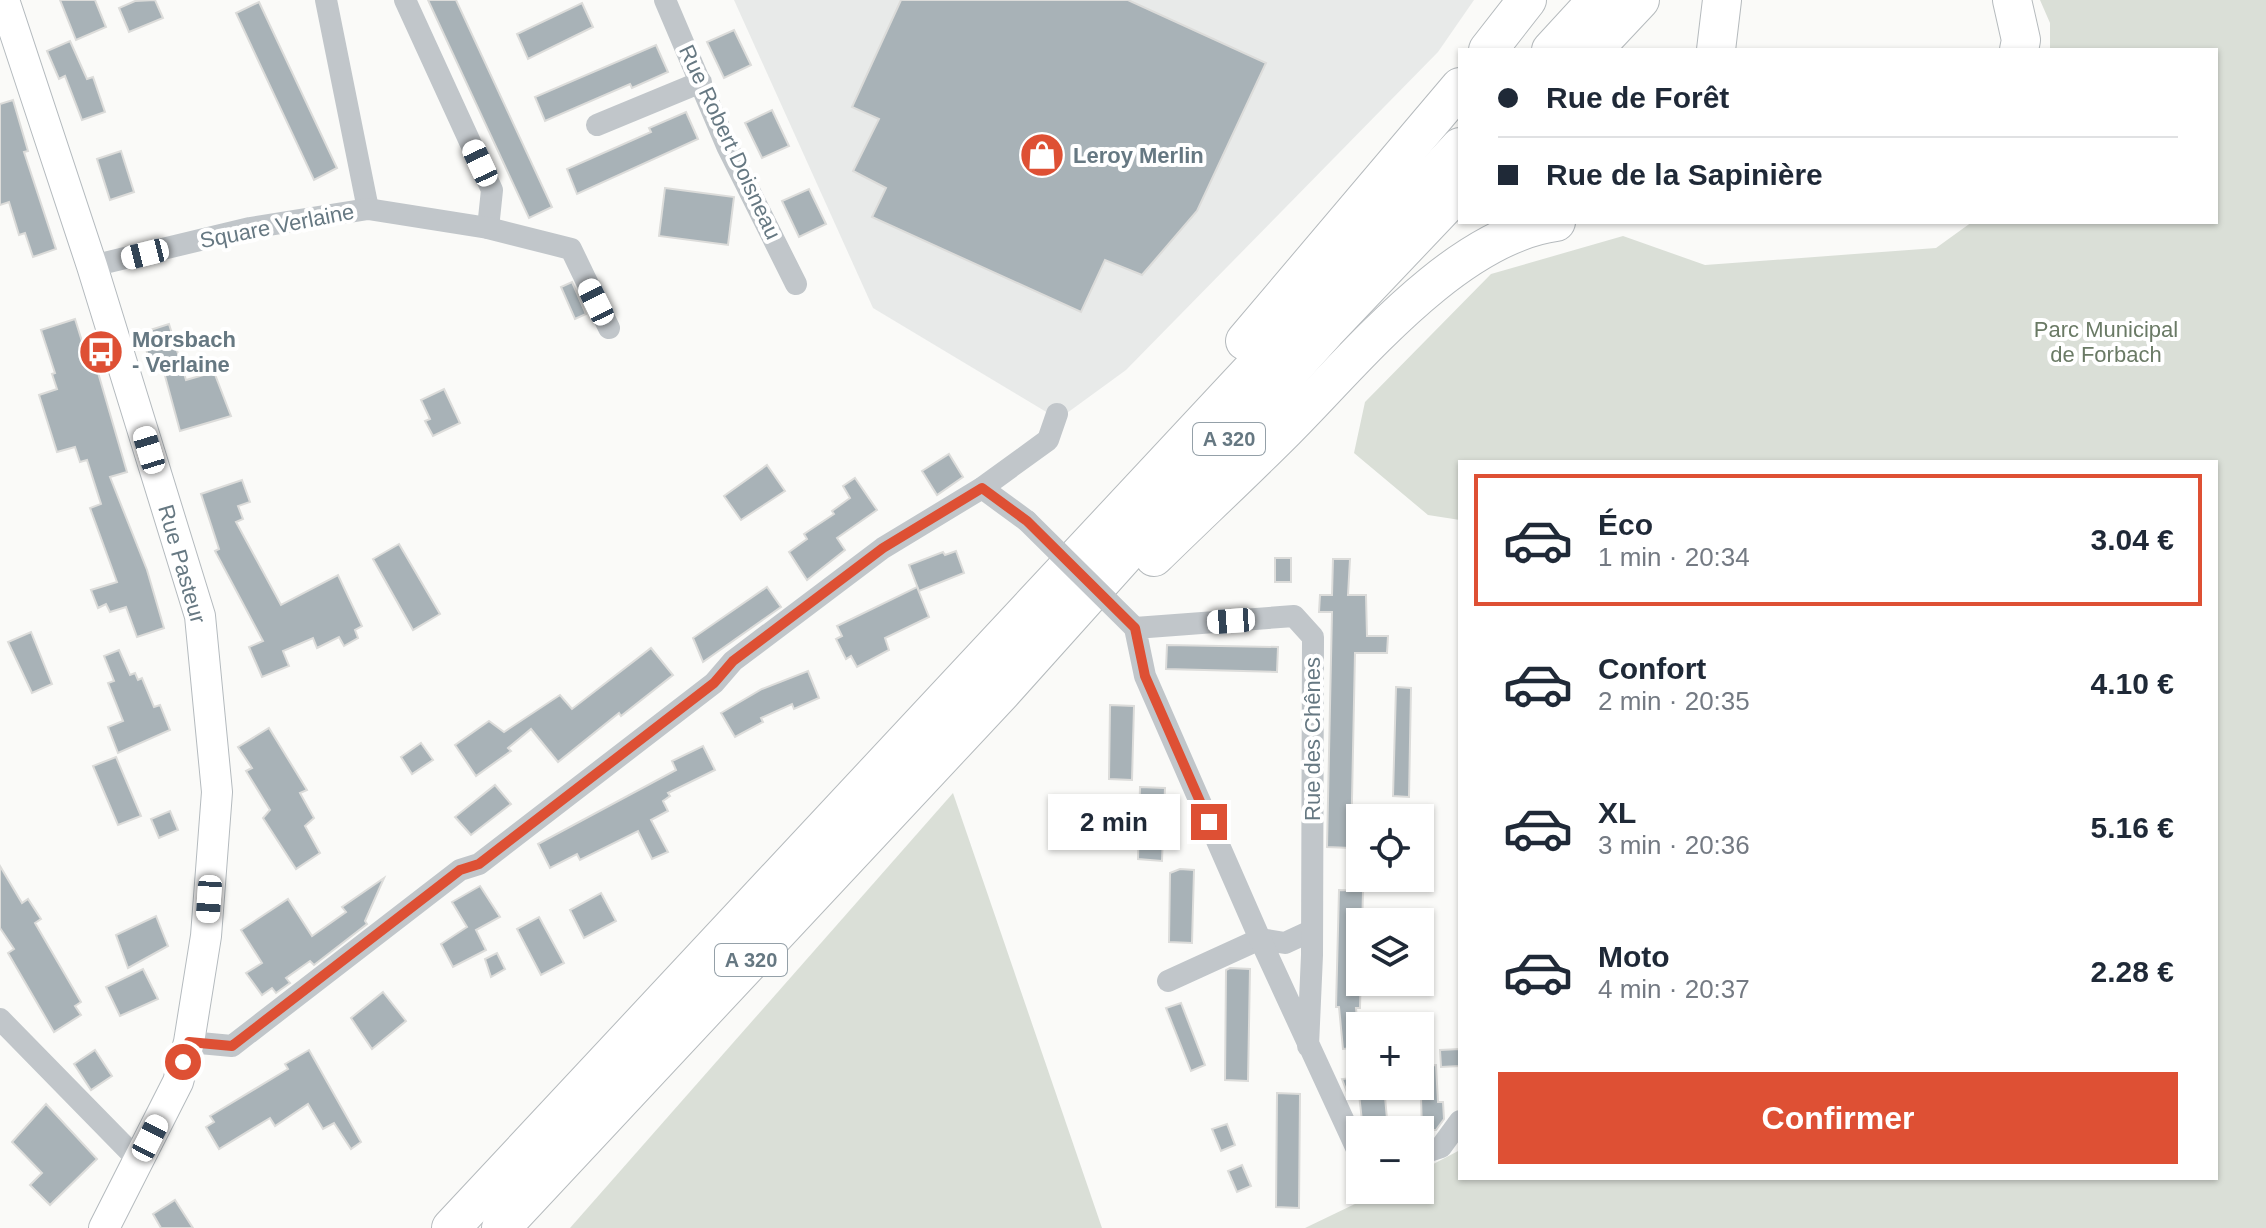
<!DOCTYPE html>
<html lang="fr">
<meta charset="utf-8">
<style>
body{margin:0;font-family:Arial,sans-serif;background:#f2f2f3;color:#1f2937;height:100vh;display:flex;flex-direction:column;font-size:30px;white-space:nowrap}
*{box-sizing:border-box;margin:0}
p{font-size:26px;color:#747a83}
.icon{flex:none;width:44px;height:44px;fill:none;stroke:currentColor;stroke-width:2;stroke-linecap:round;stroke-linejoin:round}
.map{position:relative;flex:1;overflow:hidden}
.details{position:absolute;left:1458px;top:460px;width:760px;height:720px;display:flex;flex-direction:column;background:#fff;border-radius:0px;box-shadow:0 2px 6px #0004}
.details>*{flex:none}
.top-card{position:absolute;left:1458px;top:48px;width:760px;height:176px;border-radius:0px;box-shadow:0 2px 6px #0004;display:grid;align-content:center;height:176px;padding:0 40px;background:#fff}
.fabs{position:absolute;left:1346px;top:804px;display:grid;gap:16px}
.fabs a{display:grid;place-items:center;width:88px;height:88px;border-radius:0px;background:#fff;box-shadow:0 2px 6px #0004;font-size:40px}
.end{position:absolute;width:36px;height:36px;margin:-18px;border:10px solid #de5034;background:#fff;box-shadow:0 0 0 4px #fff}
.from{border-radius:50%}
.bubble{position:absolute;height:56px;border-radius:0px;background:#fff;box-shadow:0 2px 6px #0004;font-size:26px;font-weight:700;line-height:56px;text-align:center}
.car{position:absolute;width:24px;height:48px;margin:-24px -12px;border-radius:10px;box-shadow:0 0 6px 2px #0007;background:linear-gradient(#fff 24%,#345 0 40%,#fff 0 76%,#345 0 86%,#fff 0)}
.top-card b{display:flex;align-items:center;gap:28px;height:76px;font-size:30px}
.top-card b+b{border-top:2px solid #e0e1e3}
.top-card i{width:20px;height:20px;background:#1f2937}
ul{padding:14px 0 0;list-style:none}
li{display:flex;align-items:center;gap:24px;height:132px;margin:0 16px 12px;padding:0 24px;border:4px solid transparent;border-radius:0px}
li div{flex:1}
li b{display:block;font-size:30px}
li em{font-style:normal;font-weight:700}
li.active{border-color:#de5034}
li>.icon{width:72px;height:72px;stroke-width:1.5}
.button{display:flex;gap:16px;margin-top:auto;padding:16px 40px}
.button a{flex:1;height:92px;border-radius:0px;background:#de5034;color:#fff;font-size:32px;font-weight:700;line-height:92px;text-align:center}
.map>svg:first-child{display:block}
</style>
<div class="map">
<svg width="2266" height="1228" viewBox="0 0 2266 1228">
<rect width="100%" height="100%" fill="#fafaf8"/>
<!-- built -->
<polygon fill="#e8eae9" points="734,0 1474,0 1438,52 1126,370 1067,413 1048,413 873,308"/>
<!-- green -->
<g fill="#dadfd7">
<polygon points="2040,0 2266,0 2266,1228 1305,1228 1384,1190 1420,1190 1420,1171 1460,1150 1460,1178 2216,1178 2216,462 1460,462 1460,520 1428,515 1354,453 1365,402 1491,274 1623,236 1705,265 1936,248 1972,222 2216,222 2216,50 2050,50 2050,23"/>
<polygon points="953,793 1102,1228 570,1228"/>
</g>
<!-- building -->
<g fill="#a8b2b7" stroke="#dcdcda" stroke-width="2">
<polygon points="60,0 95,0 106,27 76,40"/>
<polygon points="155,0 163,18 129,32 119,8 135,1"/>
<polygon points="428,0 456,0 552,207 529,218"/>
<polygon points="901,0 1128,0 1266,63 1197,211 1142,275 1105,260 1081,312 872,217 886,188 853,171 879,119 852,107"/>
<polygon points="259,2 337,168 314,180 236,13"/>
<polygon points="582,3 593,27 528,59 517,34"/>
<polygon points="734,30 751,65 724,78 707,42"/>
<polygon points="70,41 87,79 93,77 105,112 82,120 65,76 59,79 47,51"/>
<polygon points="656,45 668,72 632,88 630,84 545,121 535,97"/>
<polygon points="13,100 28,151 24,152 56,249 33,257 25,233 19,235 9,202 0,205 0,104"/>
<polygon points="772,110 789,146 762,158 745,123"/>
<polygon points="686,112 698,139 577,194 567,169 651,132 649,128"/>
<polygon points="121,151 134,192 110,200 97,159"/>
<polygon points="665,188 734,197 728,245 659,236"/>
<polygon points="809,189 826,224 799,237 782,201"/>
<polygon points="572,282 586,314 575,319 561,287"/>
<polygon points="75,319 86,354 92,352 127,472 110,477 147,570 164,628 137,637 126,607 110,612 106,604 98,608 91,590 117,582 90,508 101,504 87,460 80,462 75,447 57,452 39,395 57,389 52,374 55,373 41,330"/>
<polygon points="169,324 186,380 214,372 231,416 180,431 161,361 151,365 141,333"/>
<polygon points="444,389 460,423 433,436 425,421 430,419 421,400"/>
<polygon points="949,454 963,477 937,495 922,471"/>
<polygon points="767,465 785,491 741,520 724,496"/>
<polygon points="855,478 877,510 837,538 845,550 807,580 789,552 807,539 804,534 834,514 832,511 850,498 843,486"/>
<polygon points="242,480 250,502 238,506 243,519 236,522 281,605 338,575 362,626 355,630 358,638 344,646 339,637 317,648 313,638 283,651 289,666 262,677 249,647 263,641 215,551 219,549 201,494"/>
<polygon points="399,544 440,614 413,630 373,559"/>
<polygon points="956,551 964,573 919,591 909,565 943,552 945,555"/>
<rect x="1275" y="558" width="16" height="24"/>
<polygon points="1333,559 1350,559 1348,595 1366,595 1367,636 1388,636 1387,653 1355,653 1351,848 1327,847 1332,612 1319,612 1320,595 1332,595"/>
<polygon points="767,587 781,607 703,662 693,638"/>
<polygon points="917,587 929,617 885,638 889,650 857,667 851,656 846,659 836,639 842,636 837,626"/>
<polygon points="31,632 52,684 32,693 8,642"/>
<polygon points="1167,645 1278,647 1277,672 1166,669"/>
<polygon points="651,648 673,675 621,716 619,713 558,762 531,729 508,748 511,751 476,776 455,745 489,721 504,732 560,695 572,709"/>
<polygon points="119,650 130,675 135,673 138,680 142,678 154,707 160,705 170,730 118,753 108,727 123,721 108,683 114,681 104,656"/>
<polygon points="808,671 819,698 794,709 792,704 761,718 763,722 735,737 721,713 762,689"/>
<polygon points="1396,687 1411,688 1409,797 1393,796"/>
<polygon points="1110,705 1134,706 1132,780 1109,779"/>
<polygon points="269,728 307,790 300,793 314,818 305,826 320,853 296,869 263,818 270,810 246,771 252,768 238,747"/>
<polygon points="421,743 433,760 412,774 401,757"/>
<polygon points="703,746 715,770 668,793 670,796 663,801 668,811 651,820 668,852 652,859 638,831 580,860 577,854 550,868 538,844 676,770 672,761"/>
<polygon points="116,757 141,816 118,825 93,766"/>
<polygon points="495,785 511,804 471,835 455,817"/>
<polygon points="1140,787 1165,788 1162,861 1138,859"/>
<polygon points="170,811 178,830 159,838 151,819"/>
<polygon points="0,866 22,903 28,899 41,919 35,923 81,1002 75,1006 81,1015 54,1032 8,953 14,949 0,928"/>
<polygon points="1180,869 1194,870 1192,943 1169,942 1170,873"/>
<polygon points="384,878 365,921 367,924 314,965 310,961 286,978 290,983 276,993 272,988 262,995 246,973 262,963 241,930 288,899 312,936 346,912 342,907"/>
<polygon points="480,886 500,917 476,930 486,950 453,967 441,944 467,927 452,902"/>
<polygon points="1339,890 1363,891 1360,1008 1356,1008 1360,1047 1343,1049 1339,1007 1336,1007"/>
<polygon points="601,893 616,921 584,938 570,910"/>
<polygon points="156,916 168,946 128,968 116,935"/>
<polygon points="539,917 564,963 541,975 517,929"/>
<polygon points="497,953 505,969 491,977 485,959"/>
<polygon points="1230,968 1250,969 1248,1081 1225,1080 1226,970"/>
<polygon points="143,969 158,999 120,1016 106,987"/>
<polygon points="383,992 406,1021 372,1049 351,1018"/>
<polygon points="1181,1003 1205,1065 1191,1071 1166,1008"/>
<polygon points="1460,1049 1460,1066 1441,1067 1440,1050"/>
<polygon points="95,1050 112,1076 91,1090 74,1064"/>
<polygon points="309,1050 361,1142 351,1149 334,1123 323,1129 308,1104 275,1126 270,1118 219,1149 206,1127 214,1122 210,1116 288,1069 285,1064"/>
<polygon points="1436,1065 1438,1102 1443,1102 1444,1119 1436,1130 1422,1130 1420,1066"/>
<polygon points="1360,1077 1360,1086 1384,1086 1388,1130 1363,1130 1359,1094 1348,1095 1342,1079"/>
<polygon points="1277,1093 1300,1094 1299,1208 1276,1207"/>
<polygon points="46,1104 97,1159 50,1205 30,1185 42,1173 12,1142"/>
<polygon points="1227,1124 1235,1145 1221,1151 1212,1129"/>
<polygon points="1242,1165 1251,1186 1237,1192 1228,1171"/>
<polygon points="175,1200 193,1228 161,1228 153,1214"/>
</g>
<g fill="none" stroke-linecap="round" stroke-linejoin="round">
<!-- secondary casing -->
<g stroke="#b4babe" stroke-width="32">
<polyline id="secondary" points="4,0 92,266 200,616 217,792 206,936 189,1042 178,1082 104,1228"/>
</g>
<!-- motorway casing -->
<g stroke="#b5babd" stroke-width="40">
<g id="motorway">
<polyline points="2012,0 2021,40 2019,50"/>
<polyline points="1488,50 1527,0"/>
<polyline points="1551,50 1597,0"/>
<polyline points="1593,50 1640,0"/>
<polyline points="1716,50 1722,0"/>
<polyline points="1245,341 1460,87"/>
<path d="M1154 557C1198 514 1242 473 1285 430 1355 360 1454 236 1556 222"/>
<polyline points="451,1228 1460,147"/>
<polyline points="501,1228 1002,692 1326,331 1460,190"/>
</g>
</g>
<!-- minor -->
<g stroke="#c1c6ca" stroke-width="22">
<polyline points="326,0 368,209"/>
<polyline points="405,0 492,190 488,228"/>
<polyline points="665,0 727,146 796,284"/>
<polyline points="597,125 701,82"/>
<polyline points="92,266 250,228 368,209 488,228 571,249 609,328"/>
<polyline points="982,488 1027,521"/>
<polyline points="1168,981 1260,939 1285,943 1311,931"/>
<polyline points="0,1019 138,1160"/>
<polyline points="189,1042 232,1046 460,870 479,864 714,683 733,661 883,548 982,488 1048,440 1057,414"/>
<polyline points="1308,1046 1312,955 1313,637 1294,616 1135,628 1145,676 1260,939 1360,1156"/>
<polyline points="1420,1154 1441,1147 1460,1121"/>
</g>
<!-- secondary -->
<use href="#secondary" stroke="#fff" stroke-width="30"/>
<!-- motorway -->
<use href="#motorway" stroke="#fff" stroke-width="38"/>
<!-- minor-bridge -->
<polyline stroke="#c1c6ca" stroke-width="22" points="1027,521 1135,628"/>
</g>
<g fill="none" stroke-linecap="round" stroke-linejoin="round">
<!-- route -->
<polyline stroke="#de5034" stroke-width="10" points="183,1062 189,1042 232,1046 460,870 479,864 714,683 733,661 883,548 982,488 1027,521 1135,628 1145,676 1209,822"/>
</g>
<!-- icons -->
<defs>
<g id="shop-disc" transform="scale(2.3)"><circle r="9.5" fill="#de5034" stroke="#fff"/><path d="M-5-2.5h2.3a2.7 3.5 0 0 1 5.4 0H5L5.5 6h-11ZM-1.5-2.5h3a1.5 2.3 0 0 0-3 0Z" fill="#fff"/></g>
<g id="bus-disc" transform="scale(2.3)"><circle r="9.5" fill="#de5034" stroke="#fff"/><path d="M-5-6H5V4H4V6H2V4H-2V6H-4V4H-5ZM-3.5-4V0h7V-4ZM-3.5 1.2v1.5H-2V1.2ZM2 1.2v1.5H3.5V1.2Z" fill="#fff"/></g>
</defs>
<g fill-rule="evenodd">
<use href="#shop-disc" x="1042" y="155"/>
<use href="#bus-disc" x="101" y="352"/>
</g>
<g text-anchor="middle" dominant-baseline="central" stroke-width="8" stroke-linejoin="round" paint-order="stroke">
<!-- shield labels -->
<g fill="#fff" stroke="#94a0a8" stroke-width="2">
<rect x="1193" y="423" width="72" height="32" rx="6"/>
<rect x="715" y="944" width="72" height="32" rx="6"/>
</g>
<g font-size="20" font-weight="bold" fill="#667882">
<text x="1229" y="439">A 320</text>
<text x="751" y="960">A 320</text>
</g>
<!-- street labels -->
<g font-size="22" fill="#667882" stroke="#fff">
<text transform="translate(730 142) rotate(65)">Rue Robert Doisneau</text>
<text transform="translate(277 226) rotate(-11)">Square Verlaine</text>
<text transform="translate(182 564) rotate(74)">Rue Pasteur</text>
<text transform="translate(1312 739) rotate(-90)">Rue des Chênes</text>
</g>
<!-- poi labels -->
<g font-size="22" font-weight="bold" fill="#667882" stroke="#fff" text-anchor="start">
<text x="1073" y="155">Leroy Merlin</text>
<text x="132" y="339">Morsbach<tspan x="132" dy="25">- Verlaine</tspan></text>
</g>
<!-- park labels -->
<g font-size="22" fill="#6a7a65" stroke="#fff">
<text x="2106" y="329">Parc Municipal<tspan x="2106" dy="25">de Forbach</tspan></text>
</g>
</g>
</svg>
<div class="fabs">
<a><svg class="icon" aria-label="locate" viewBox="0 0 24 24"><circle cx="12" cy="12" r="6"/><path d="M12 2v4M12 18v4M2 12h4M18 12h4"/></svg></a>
<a><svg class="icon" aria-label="layers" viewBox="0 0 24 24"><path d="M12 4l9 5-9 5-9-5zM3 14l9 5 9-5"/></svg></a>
<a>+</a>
<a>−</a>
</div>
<i class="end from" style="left:183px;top:1062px"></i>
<i class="end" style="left:1209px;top:822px"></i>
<div class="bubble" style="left:1048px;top:794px;width:132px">2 min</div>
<i class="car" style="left:480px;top:163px;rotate:335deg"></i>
<i class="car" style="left:145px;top:254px;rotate:256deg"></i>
<i class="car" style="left:596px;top:302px;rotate:334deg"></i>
<i class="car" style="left:149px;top:450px;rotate:343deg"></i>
<i class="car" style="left:1231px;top:621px;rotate:266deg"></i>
<i class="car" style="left:209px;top:899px;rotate:184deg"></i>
<i class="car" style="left:150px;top:1138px;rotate:27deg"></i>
<div class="top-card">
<b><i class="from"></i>Rue de Forêt</b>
<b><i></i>Rue de la Sapinière</b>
</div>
<section class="details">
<ul>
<li class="active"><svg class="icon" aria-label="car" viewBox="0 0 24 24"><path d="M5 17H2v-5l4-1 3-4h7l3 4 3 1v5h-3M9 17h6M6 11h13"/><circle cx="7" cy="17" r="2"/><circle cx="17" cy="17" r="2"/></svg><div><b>Éco</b><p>1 min · 20:34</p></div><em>3.04 €</em></li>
<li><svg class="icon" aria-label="car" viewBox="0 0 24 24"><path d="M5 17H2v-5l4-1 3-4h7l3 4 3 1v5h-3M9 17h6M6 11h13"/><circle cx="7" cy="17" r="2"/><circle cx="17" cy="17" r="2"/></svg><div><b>Confort</b><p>2 min · 20:35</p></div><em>4.10 €</em></li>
<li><svg class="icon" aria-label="car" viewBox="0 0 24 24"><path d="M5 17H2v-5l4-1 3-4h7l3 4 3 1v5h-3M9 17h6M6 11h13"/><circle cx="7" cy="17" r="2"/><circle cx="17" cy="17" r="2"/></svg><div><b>XL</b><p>3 min · 20:36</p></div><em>5.16 €</em></li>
<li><svg class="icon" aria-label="car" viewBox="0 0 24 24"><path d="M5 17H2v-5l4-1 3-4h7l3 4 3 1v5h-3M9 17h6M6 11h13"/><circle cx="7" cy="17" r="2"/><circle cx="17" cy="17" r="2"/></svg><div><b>Moto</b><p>4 min · 20:37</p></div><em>2.28 €</em></li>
</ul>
<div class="button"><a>Confirmer</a></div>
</section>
</div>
